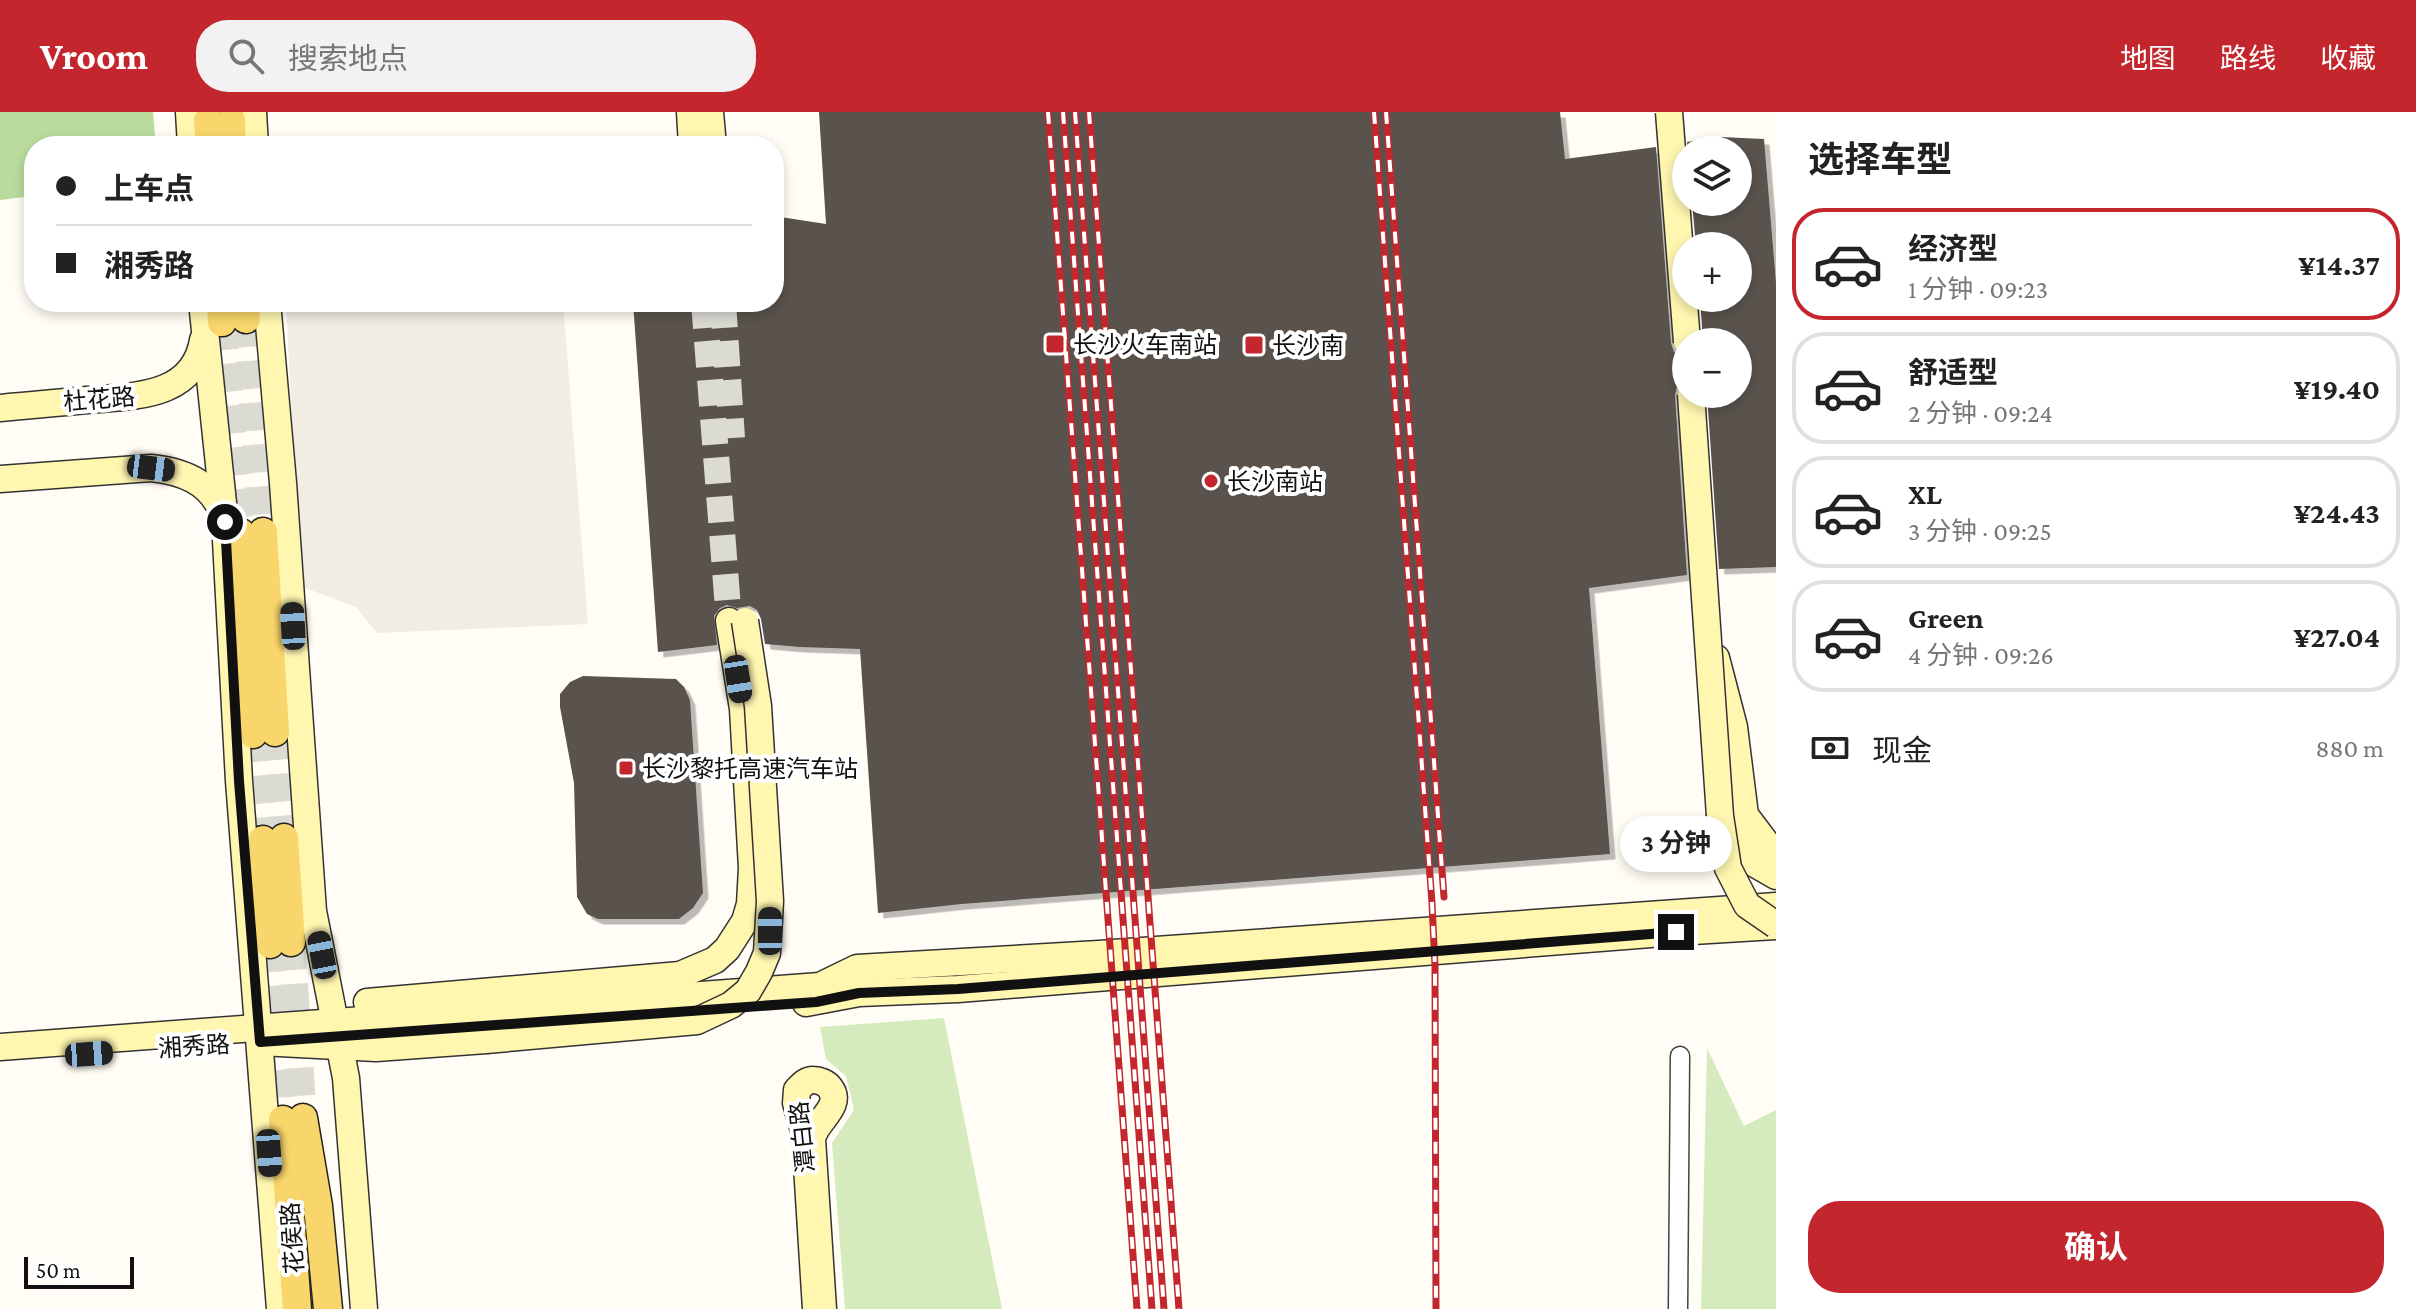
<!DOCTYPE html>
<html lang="zh">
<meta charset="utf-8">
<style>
body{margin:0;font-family:"Crimson Pro","Noto Sans SC",serif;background:#f2f2f2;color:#222;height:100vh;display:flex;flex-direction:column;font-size:30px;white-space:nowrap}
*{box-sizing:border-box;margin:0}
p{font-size:26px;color:#767676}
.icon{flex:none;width:44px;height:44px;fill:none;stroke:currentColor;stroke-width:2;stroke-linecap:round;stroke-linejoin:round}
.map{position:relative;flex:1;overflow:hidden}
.side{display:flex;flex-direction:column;background:#fff;width:640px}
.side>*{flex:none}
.top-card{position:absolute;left:24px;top:24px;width:760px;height:176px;border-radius:32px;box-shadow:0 4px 12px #0003;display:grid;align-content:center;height:176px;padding:0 32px;background:#fff}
.controls{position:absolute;left:1672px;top:24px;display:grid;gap:16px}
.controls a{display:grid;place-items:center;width:80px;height:80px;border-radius:50%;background:#fff;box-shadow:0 4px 12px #0003;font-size:40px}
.scale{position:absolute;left:24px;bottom:20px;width:110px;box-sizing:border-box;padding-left:8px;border:4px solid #111;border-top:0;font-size:22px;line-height:28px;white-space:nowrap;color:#111;-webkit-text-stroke:6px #fff;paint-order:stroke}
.end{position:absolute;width:36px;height:36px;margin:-18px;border:10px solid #111;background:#fff;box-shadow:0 0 0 4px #fff}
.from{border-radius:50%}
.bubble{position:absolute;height:56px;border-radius:28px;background:#fff;box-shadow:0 4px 12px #0003;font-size:26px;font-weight:700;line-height:56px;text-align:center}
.car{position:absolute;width:24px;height:48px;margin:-24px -12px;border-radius:10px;box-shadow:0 0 6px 2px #0007;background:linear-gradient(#222 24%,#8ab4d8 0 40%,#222 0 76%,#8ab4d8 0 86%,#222 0)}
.top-card b{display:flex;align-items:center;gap:28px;height:76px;font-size:30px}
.top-card b+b{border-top:2px solid #e0e0e0}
.top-card i{width:20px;height:20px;background:#222}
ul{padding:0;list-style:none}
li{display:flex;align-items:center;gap:24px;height:112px;margin:0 16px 12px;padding:0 16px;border:4px solid #e0e0e0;border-radius:32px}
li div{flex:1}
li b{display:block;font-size:30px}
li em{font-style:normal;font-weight:700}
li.selected{border-color:#c4262e}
li>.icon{width:72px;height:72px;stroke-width:1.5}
h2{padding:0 32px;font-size:36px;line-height:96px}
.pay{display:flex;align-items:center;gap:20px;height:88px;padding:0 32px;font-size:30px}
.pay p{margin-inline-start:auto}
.action{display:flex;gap:16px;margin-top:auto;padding:16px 32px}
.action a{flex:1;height:92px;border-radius:32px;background:#c4262e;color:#fff;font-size:32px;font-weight:700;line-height:92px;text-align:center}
header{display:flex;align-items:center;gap:48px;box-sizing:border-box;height:112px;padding:0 40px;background:#c4262e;color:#fff}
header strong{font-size:38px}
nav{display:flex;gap:44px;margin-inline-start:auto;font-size:28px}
.search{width:560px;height:72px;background:#f2f2f2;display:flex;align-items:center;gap:20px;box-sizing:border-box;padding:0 28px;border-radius:32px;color:#767676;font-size:30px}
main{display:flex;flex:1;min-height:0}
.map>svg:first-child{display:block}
</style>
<header>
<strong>Vroom</strong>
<div class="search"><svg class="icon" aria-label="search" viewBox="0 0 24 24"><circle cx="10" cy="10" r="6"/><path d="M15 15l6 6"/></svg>搜索地点</div>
<nav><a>地图</a><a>路线</a><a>收藏</a></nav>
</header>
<main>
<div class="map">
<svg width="1776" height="1197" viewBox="0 0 1776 1197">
<defs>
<filter id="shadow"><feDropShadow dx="5.5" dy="5.5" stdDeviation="0" flood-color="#0004"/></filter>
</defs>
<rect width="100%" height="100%" fill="#fffdf5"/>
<!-- green -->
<g fill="#d5ebbd">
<polygon points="944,906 1002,1197 845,1197 832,1031 854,998 846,964 826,947 820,915"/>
<polygon points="1707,936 1744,1014 1776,998 1776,1197 1701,1197"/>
</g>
<!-- forest -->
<polygon fill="#b9dc9c" points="0,0 153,0 156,34 34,34 34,84 0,88"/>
<!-- plaza -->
<polygon fill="#f1ede2" points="286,190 563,190 588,512 377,521 356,495 300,474"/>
<!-- building -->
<g fill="#5a524d" filter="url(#shadow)">
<polygon points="819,0 1560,0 1565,47 1656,35 1671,231 1674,240 1686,246 1686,267 1677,274 1675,283 1687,463 1589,476 1610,742 962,792 878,801 860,537 799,535 765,532 761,507 757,498 750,494 737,496 727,493 720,496 714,504 717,533 658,540 633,190 774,190 774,104 826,112"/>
<polygon points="1720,25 1764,27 1776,171 1776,455 1719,457 1707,282 1738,282 1738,230 1703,230 1700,186 1738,186 1738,134 1696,134 1692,90 1738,90 1738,38 1688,38 1687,30"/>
<polygon points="583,564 676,567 684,575 690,588 703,781 693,796 679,807 598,807 587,802 577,785 574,671 560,595 560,582 570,570"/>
</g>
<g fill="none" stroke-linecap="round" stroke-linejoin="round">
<!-- secondary-tunnel -->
<g stroke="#dbdad3" stroke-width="26" stroke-dasharray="26 13" stroke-linecap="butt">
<polyline points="704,190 729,509"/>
<polyline points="723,190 732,326"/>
</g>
<!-- primary-tunnel -->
<g stroke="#dbdad3" stroke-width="28" stroke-dasharray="28 14" stroke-linecap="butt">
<polyline points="246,207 263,420"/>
<polyline points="222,210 241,421"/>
<polyline points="275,620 284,726"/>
<polyline points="253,622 263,728"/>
<polyline points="291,830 303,1006"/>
<polyline points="270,832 283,1008"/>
</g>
<!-- street casing -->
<g stroke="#444" stroke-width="21">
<polyline id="street" points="1678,1197 1680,944"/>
</g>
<!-- secondary casing -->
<g stroke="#333" stroke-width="29">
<g id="secondary">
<polyline points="189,0 191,34"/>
<polyline points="253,0 255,34"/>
<polyline points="690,0 692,34"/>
<polyline points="710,0 713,34"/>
<polyline points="202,190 225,410 239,669 280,1197"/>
<polyline points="267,190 283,371 313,799 346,966 364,1197"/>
<path d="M0 296C29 293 58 291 87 288 133 284 194 286 203 228"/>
<path d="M0 367 151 356C181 359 210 369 222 400"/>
<polyline points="1716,546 1734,615 1745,703 1776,744"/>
<polyline points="1720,704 1750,749 1776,764"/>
<polyline points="367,890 680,863 715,848 727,837 745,809 750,792 752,756 743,597 729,509"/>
<polyline points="806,891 859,881 958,877 1676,820 1776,814"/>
<polyline points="260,930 376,936 486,928"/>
<polyline points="0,935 820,874 857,856 1099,842 1776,794"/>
<path d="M816 1197 805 1022 796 991 797 978C802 973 806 968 813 968 819 968 827 971 830 976 844 994 815 1009 812 1027L823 1197"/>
</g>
</g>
<!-- primary casing -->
<g stroke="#222" stroke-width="31">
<g id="primary">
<polyline points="231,8 232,34"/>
<polyline points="208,9 210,34"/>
<polyline points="221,190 222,210"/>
<polyline points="244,190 246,207"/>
<polyline points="263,420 275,620"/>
<polyline points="241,421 253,622"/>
<polyline points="284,726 291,830"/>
<polyline points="263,728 270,832"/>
<polyline points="303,1006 318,1094 328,1197"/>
<polyline points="283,1008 297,1197"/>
</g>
</g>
<!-- street -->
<use href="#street" stroke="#fff" stroke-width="18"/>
<!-- secondary -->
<use href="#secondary" stroke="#fff6b0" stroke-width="26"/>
<!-- primary -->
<use href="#primary" stroke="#f9d66b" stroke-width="28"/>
<!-- rail casing -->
<g stroke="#c4262e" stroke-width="7">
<g id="rail">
<polyline points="1048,0 1137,1197"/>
<polyline points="1063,0 1152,1197"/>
<polyline points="1075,0 1164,1197"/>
<polyline points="1089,0 1179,1197"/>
<polyline points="1374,0 1432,791 1435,854 1436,1197"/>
<polyline points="1386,0 1444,785"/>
</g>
</g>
<!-- rail -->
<use href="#rail" stroke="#fff" stroke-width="4" stroke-dasharray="12" stroke-linecap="butt"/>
<!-- secondary-bridge casing -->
<g stroke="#333" stroke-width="29" stroke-linecap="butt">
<g id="secondary-bridge">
<polyline points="1669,0 1687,230"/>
<polyline points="1691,282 1720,704 1728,756 1747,793 1776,813"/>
<polyline points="486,928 697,909 731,893 748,879 759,860 767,841 770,789 758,594 745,509"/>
</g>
</g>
<!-- secondary-bridge -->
<use href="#secondary-bridge" stroke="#fff6b0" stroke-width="26"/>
</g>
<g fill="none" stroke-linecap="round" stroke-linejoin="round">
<!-- route -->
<polyline stroke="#111" stroke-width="10" points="225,410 239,669 260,930 816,890 859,881 958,877 1676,820"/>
</g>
<!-- markers -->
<g fill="#c4262e" stroke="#fff" stroke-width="3">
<rect x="1045" y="222" width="20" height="20" rx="4"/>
<rect x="1244" y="223" width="20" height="20" rx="4"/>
<circle cx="1211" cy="369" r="8"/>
<rect x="618" y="648" width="16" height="16" rx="4"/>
</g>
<g text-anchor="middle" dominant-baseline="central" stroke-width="8" stroke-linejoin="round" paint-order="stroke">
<!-- poi labels -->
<g font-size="24" fill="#111" stroke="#fff" text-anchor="start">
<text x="1073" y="232">长沙火车南站</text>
<text x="1272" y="233">长沙南</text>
<text x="1227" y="369">长沙南站</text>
<text x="642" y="656">长沙黎托高速汽车站</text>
</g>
<!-- street labels -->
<g font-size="24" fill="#111" stroke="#fff">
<text transform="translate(99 287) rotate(-5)">杜花路</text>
<text transform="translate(194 934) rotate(-4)">湘秀路</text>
<text transform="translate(802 1025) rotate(-96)">潭白路</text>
<text transform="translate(292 1126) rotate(-94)">花侯路</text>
</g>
</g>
</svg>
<div class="controls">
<a><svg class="icon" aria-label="layers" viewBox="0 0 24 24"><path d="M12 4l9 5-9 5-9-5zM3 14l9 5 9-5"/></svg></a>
<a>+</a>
<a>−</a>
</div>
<div class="scale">50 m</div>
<i class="end from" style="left:225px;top:410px"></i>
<i class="end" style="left:1676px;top:820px"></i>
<div class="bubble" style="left:1620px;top:704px;width:112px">3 分钟</div>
<i class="car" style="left:151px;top:356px;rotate:97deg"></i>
<i class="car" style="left:293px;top:514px;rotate:357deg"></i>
<i class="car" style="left:738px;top:567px;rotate:171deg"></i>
<i class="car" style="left:770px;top:819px;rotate:0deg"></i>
<i class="car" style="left:322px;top:843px;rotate:349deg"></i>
<i class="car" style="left:89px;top:942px;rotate:86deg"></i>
<i class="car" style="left:269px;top:1041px;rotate:176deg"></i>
<div class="top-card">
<b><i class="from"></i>上车点</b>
<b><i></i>湘秀路</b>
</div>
</div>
<section class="side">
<h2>选择车型</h2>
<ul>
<li class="selected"><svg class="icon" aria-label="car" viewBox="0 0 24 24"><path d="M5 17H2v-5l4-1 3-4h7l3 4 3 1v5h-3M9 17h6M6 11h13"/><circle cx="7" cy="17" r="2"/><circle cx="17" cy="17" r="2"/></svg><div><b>经济型</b><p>1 分钟 · 09:23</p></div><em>¥14.37</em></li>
<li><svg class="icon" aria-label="car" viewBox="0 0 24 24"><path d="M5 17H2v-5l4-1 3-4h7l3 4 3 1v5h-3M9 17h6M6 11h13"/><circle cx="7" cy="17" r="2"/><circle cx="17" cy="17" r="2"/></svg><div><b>舒适型</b><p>2 分钟 · 09:24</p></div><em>¥19.40</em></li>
<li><svg class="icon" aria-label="car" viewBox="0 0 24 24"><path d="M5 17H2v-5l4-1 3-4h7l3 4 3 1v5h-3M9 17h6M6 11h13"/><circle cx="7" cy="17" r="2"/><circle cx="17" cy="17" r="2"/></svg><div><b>XL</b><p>3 分钟 · 09:25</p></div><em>¥24.43</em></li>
<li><svg class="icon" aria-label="car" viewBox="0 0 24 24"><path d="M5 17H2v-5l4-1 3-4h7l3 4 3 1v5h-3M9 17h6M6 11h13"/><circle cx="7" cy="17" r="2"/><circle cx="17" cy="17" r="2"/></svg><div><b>Green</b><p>4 分钟 · 09:26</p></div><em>¥27.04</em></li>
</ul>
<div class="pay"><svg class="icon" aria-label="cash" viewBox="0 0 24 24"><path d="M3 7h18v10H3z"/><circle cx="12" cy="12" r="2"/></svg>现金<p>880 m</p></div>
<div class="action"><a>确认</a></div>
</section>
</main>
